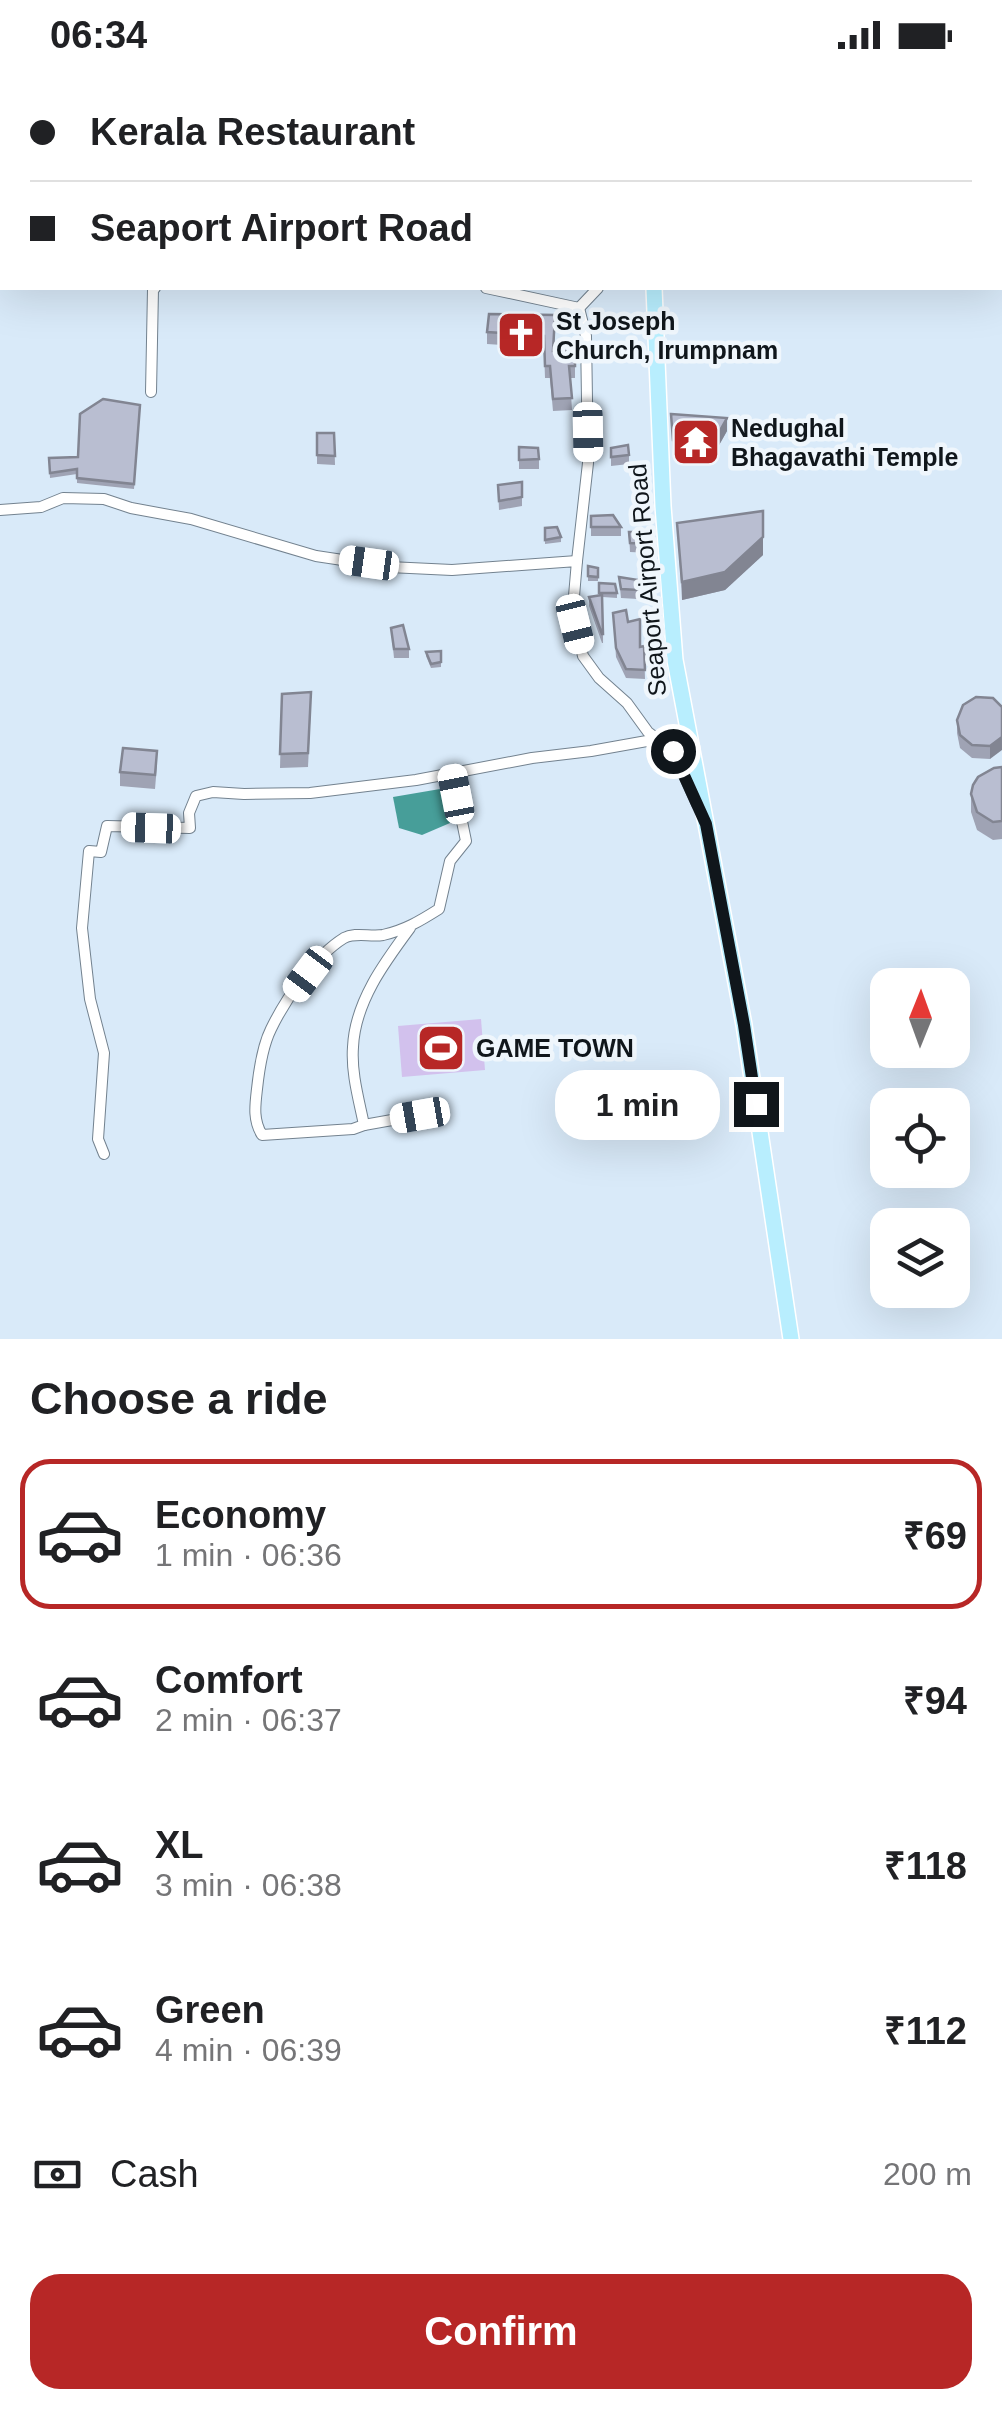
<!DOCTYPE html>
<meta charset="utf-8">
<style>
body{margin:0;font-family:Arial,sans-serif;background:#f2f2f2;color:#202124;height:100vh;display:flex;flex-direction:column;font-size:38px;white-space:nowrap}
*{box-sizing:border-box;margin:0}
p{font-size:32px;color:#757577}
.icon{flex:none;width:55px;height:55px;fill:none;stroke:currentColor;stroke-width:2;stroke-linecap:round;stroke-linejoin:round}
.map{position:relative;height:1269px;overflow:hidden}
.details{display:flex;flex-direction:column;background:#fff;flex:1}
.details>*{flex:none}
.hud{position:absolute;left:0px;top:0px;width:1002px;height:220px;box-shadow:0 10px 40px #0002;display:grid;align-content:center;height:220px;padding:0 30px;background:#fff}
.needle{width:65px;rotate:1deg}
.buttons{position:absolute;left:870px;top:898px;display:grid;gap:20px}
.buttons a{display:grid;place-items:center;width:100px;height:100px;border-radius:20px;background:#fff;box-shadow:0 10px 40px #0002;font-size:50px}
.end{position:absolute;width:45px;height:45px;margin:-22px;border:12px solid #10161b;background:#fff;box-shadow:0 0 0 5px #fff}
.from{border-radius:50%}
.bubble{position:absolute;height:70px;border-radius:30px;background:#fff;box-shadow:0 10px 40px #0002;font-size:32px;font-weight:800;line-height:70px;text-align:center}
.car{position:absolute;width:30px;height:60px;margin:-30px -15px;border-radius:12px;box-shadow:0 0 8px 2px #0007;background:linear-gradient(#fff 24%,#345 0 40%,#fff 0 76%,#345 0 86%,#fff 0)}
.hud b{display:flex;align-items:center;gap:35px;height:95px;font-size:38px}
.hud b+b{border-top:2px solid #e0e0e0}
.hud i{width:25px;height:25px;background:#202124}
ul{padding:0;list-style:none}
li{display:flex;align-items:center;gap:30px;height:150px;margin:0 20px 15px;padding:0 10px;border:5px solid transparent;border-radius:30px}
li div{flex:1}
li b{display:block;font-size:38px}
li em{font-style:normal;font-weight:800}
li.selected{border-color:#b72726}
li>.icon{width:90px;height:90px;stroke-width:1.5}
h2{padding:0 30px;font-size:45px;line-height:120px}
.pay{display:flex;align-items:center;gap:25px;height:110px;padding:0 30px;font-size:38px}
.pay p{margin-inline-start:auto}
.cta{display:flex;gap:20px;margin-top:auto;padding:20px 30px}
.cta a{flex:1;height:115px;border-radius:30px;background:#b72726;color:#fff;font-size:40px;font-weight:800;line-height:115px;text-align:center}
.status{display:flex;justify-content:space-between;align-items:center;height:70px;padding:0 50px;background:#fff;direction:ltr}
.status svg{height:28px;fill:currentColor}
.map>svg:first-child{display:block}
</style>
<div class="status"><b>06:34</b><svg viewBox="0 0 49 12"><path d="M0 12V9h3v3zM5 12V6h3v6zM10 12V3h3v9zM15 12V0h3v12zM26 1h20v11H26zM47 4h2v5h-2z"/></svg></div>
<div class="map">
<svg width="1002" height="1269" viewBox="0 0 1002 1269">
<rect width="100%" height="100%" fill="#d9eaf9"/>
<!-- green -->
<polygon fill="#d2c1ed" points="481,949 485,1000 402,1007 398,956"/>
<!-- water -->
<polygon fill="#479e99" points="440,719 450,753 422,765 399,758 393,727"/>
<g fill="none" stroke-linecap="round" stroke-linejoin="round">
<!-- minor casing -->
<g stroke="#73828f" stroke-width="12">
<g id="minor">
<polyline points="276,0 276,2"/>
<polyline points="589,0 589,2"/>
<polyline points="143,2 144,0"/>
<polyline points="0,6 2,6"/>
<polyline points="0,165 2,166"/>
<polyline points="486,218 579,238 586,266 588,393 577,491"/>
<polyline points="579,238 598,218"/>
<polyline points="151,322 153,219 155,218"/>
<polyline points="0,440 41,437 63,428 104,429 131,438 191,449 316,486 389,497 452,500 577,491 574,526 575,554 583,586 599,608 627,633 648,662 673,681 697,734"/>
<path d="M410 858C384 893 355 932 353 977 351 1003 359 1030 364 1055L353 1059 262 1065C253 1050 255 1036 257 1019 259 1000 262 977 271 959 286 928 315 886 344 868 355 862 370 867 383 865 405 860 420 851 439 839L450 791 466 771 452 703"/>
<polyline points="364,1055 420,1045"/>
<polyline points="104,1084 98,1069 104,983 90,929 82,858 89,781 101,782 107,756 190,758 189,743 196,726 213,722 244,724 310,723 416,710 532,688 591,681 658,669"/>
</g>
</g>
<!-- primary casing -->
<g stroke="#fff" stroke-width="18">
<g id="primary">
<polyline points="691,2 692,0"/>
<polyline points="654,218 663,436 675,590 744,955 791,1269"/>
</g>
</g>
<!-- minor -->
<use href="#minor" stroke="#fff" stroke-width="10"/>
<!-- primary -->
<use href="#primary" stroke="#b8eefe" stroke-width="15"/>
</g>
<!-- wall -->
<g fill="#9fa3b4">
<polygon points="555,257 554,281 575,281 575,308 570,308 572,340 553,341 550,308 545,308 544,278 487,274 487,262"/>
<polygon points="140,335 134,419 77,413 77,404 50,408 49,388 78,387"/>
<polygon points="671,344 727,361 714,384 673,383"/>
<polygon points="317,363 334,363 335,395 317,394"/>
<polygon points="519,377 539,389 539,399 519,399"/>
<polygon points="611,378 629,385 629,394 611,396"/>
<polygon points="522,412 522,436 499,440 498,415"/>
<polygon points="591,446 621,457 621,466 591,466"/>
<polygon points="677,453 763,485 725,520 682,530"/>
<polygon points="545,458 561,467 561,472 545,474"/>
<polygon points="629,462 651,462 651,483 630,482"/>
<polygon points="588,496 598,498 598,511 588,511"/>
<polygon points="619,507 638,510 638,529 621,528"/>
<polygon points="599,513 617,523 617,528 603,527 603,573 602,573 589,536 589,527 599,526"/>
<polygon points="613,543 628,552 640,577 644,576 645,609 626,608 616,587"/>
<polygon points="391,558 409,579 409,588 394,588"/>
<polygon points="441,581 441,597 431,598 426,586 426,582"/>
<polygon points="282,624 311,635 308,697 280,698"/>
<polygon points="1002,637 990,689 972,688 960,678 957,663 957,650"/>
<polygon points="157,695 155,719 120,716 120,702"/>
<polygon points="1002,697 1002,769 993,770 977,760 971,742 971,724"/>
</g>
<!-- shaded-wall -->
<g fill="#828592">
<polygon points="727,348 727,361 714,384 714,371"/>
<polygon points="763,441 763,485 725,520 682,530 682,512"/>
<polygon points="1002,667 1002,680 990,689 990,676"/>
</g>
<!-- building -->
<g fill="#b9bed1" stroke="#828592" stroke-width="2.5">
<polygon points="489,244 555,245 553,281 575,281 575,296 569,296 572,328 553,329 550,296 545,296 544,266 487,262"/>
<polygon points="103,329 140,335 134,414 77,408 77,399 50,403 49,388 78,387 80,344"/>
<polygon points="671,344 727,348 714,371 673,370"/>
<polygon points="317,363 334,363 335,386 317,385"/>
<polygon points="628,375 629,385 611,387 611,378"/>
<polygon points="519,377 538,378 539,389 519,390"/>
<polygon points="522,412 522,427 499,431 498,415"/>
<polygon points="763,441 763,467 725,502 682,512 677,453"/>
<polygon points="613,445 621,457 591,457 591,446"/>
<polygon points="557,457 561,467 545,470 545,458"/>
<polygon points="629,462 651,462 651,474 630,473"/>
<polygon points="588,496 598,498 598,507 588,506"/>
<polygon points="619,507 638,510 638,520 621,519"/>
<polygon points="599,513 615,514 617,523 599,523"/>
<polygon points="602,525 603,564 602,564 589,527"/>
<polygon points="626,540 628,552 640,549 640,577 644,576 645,600 626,599 616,578 613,543"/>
<polygon points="403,555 409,579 394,579 391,558"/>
<polygon points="441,581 441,592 431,594 426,582"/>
<polygon points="311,622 308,683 280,684 282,624"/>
<polygon points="976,627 993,628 1002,637 1002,667 990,676 972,675 960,665 957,650 963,635"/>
<polygon points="123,678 157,681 155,705 120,702"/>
<polygon points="1002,697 1002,751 993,752 977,742 971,724 973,715 978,707 994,698"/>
</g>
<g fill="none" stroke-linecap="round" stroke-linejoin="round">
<!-- route -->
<polyline stroke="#10161b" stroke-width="12" points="673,681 706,754 744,955 756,1034"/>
</g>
<!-- icons -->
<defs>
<g id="church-square" transform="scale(2.5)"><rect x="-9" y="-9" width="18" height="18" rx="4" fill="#b72726" stroke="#eff6fc"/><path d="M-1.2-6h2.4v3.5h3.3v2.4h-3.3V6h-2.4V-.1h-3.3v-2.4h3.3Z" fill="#fff"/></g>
<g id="temple-square" transform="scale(2.5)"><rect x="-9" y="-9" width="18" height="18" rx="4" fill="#b72726" stroke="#eff6fc"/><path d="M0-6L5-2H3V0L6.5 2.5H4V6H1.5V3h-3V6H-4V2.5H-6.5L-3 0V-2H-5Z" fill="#fff"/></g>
<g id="stadium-square" transform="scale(2.5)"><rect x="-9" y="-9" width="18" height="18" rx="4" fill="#b72726" stroke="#eff6fc"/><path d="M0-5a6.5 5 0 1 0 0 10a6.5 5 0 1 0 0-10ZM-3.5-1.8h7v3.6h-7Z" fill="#fff"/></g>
</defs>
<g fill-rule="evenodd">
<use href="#church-square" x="521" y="265"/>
<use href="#temple-square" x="696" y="372"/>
<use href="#stadium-square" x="441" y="978"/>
</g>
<g text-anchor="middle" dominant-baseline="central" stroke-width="9" stroke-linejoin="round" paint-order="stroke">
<!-- poi labels -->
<g font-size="25" font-weight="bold" fill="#10161b" stroke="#eff6fc" text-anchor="start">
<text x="556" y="251">St Joseph<tspan x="556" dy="29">Church, Irumpnam</tspan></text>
<text x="731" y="358">Nedughal<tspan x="731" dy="29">Bhagavathi Temple</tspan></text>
<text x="476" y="978">GAME TOWN</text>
</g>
<!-- street labels -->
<g font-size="25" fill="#10161b" stroke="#eff6fc">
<text transform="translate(647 510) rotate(-95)">Seaport Airport Road</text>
</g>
</g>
</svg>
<div class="buttons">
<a><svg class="needle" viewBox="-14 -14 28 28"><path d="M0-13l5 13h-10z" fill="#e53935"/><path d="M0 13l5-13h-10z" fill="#757577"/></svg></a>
<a><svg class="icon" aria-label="locate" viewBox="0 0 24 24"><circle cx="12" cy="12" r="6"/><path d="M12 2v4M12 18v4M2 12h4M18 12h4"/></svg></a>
<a><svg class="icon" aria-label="layers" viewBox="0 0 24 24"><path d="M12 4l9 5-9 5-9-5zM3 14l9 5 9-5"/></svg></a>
</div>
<i class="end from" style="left:673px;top:681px"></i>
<i class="end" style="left:756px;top:1034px"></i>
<div class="bubble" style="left:555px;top:1000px;width:165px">1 min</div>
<i class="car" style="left:588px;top:362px;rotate:179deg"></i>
<i class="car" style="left:369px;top:493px;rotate:278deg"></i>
<i class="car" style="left:575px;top:554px;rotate:166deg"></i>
<i class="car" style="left:456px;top:724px;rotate:349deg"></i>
<i class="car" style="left:151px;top:758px;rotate:272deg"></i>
<i class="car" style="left:308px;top:904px;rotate:217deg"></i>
<i class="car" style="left:420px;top:1045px;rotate:260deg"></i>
<div class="hud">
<b><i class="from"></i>Kerala Restaurant</b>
<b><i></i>Seaport Airport Road</b>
</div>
</div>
<section class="details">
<h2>Choose a ride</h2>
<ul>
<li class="selected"><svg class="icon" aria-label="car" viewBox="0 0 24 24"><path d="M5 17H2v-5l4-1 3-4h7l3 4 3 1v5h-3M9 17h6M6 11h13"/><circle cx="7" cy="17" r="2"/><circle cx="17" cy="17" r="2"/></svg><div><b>Economy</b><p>1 min · 06:36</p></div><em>₹69</em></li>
<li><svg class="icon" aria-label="car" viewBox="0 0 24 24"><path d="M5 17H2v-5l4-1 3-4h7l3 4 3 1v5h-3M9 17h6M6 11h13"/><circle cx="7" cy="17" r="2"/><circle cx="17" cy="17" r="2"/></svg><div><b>Comfort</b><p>2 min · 06:37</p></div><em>₹94</em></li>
<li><svg class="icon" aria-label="car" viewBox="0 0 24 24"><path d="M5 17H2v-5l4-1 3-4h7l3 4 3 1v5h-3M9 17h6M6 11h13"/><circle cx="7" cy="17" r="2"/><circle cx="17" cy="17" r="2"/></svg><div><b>XL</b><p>3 min · 06:38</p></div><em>₹118</em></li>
<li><svg class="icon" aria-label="car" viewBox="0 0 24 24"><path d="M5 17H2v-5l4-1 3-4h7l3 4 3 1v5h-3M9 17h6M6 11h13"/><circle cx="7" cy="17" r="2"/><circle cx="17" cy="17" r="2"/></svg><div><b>Green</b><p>4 min · 06:39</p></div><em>₹112</em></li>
</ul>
<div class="pay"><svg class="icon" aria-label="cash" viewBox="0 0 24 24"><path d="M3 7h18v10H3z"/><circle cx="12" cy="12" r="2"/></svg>Cash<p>200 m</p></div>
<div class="cta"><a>Confirm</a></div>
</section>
